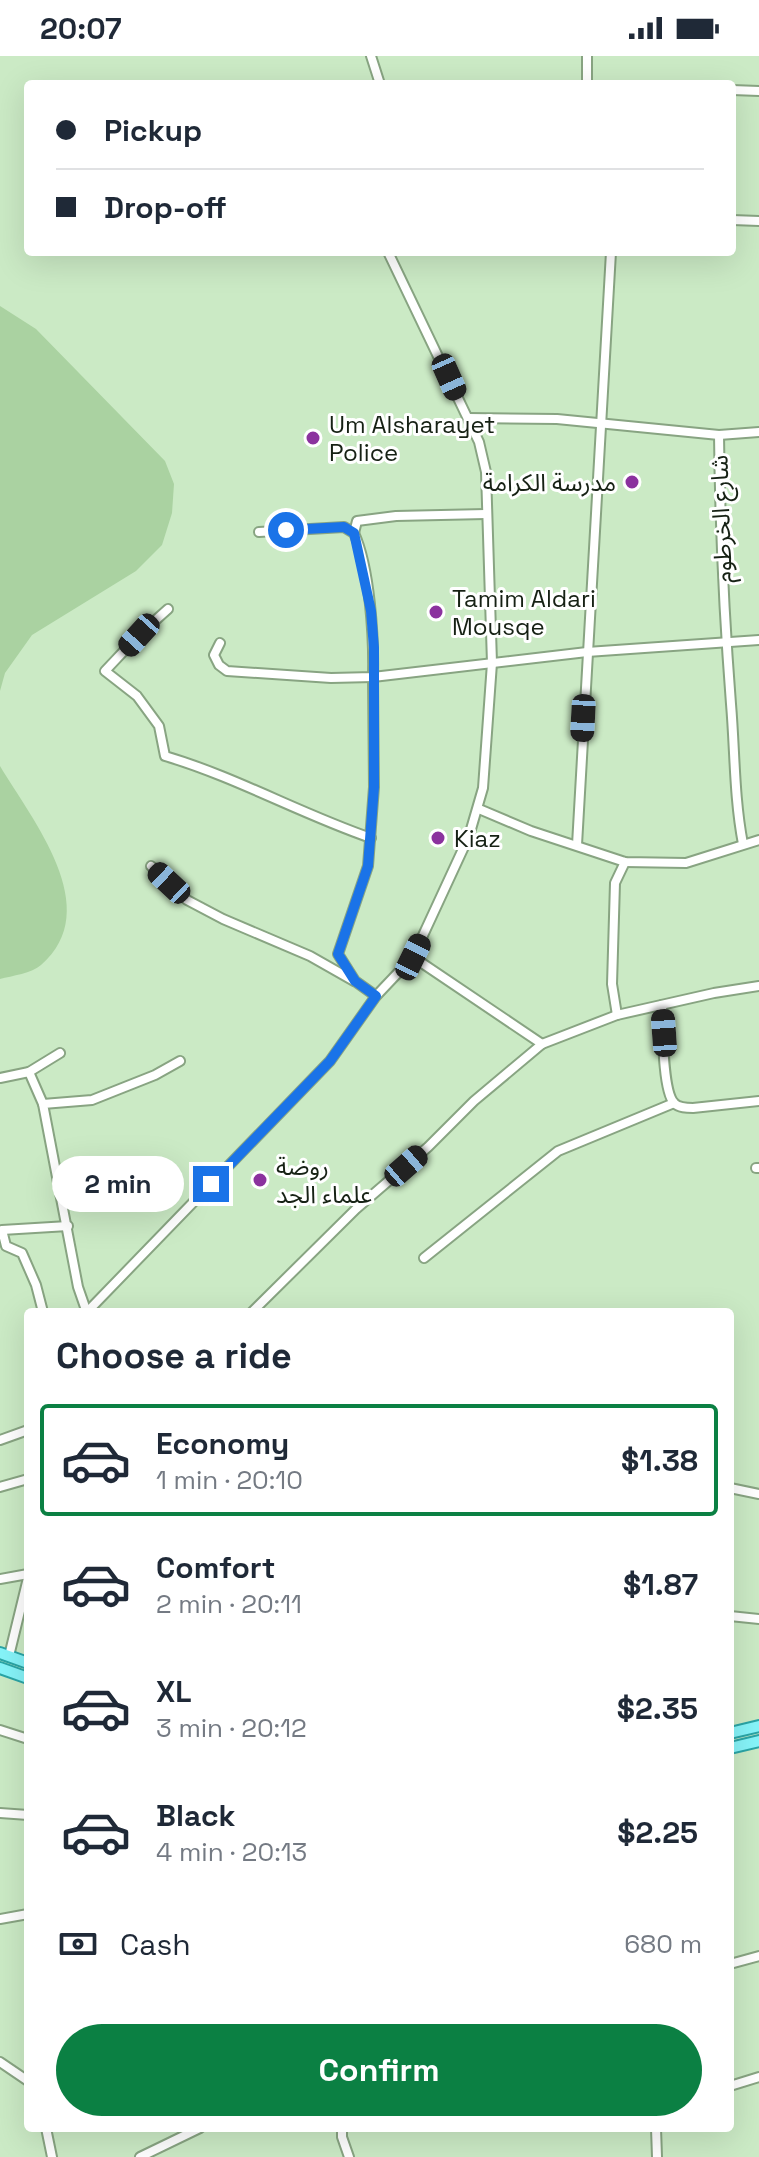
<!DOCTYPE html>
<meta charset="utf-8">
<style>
body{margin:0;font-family:"Space Grotesk","Noto Sans Arabic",sans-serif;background:#f2f2f3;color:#1f2937;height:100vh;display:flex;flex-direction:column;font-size:30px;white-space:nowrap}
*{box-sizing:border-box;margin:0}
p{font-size:26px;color:#747a83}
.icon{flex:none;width:44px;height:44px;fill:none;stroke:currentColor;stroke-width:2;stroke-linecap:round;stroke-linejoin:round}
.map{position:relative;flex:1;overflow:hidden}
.panel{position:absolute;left:24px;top:1252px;width:710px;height:824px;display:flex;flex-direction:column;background:#fff;border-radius:8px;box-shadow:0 8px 32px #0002}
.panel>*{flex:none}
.top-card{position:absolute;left:24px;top:24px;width:712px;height:176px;border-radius:8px;box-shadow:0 8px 32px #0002;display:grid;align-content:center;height:176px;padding:0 32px;background:#fff}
.end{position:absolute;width:36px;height:36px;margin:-18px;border:10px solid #1a73e8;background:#fff;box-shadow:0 0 0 4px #fff}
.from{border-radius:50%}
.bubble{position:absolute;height:56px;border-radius:28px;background:#fff;box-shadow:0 8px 32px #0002;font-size:26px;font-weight:700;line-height:56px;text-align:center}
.car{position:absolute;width:24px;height:48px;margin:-24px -12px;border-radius:10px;box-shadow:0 0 6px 2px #0007;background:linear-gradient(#222 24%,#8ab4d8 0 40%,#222 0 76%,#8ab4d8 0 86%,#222 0)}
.top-card b{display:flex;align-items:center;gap:28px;height:76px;font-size:30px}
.top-card b+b{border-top:2px solid #e0e1e3}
.top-card i{width:20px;height:20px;background:#1f2937}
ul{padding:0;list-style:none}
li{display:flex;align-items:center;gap:24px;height:112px;margin:0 16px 12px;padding:0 16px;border:4px solid transparent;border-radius:8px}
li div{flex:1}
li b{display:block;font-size:30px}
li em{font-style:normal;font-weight:700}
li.selected{border-color:#0b8043}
li>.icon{width:72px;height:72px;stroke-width:1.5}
h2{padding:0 32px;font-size:36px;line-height:96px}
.pay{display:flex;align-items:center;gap:20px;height:88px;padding:0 32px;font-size:30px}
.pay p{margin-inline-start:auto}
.cta{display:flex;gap:16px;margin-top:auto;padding:16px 32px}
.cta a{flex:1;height:92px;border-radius:48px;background:#0b8043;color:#fff;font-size:32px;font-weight:700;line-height:92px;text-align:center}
.status{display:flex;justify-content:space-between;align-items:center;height:56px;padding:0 40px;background:#fff;direction:ltr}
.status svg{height:22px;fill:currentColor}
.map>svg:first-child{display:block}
</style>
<div class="status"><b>20:07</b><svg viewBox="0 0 49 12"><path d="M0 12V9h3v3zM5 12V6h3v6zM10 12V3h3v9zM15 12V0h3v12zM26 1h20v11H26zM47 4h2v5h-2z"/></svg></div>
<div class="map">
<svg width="759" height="2101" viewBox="0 0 759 2101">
<rect width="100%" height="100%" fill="#cbeac5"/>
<!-- green -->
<g fill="#aad2a1">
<polygon points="0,250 36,273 165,405 174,428 172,457 162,489 136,515 32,579 5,617 0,635"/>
<path d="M0 710C32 764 106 853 41 909 32 917 12 920 0 923Z"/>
</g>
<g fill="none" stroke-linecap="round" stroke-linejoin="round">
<!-- minor casing -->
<g stroke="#88a482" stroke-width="12">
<g id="minor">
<polyline points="371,0 380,28"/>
<polyline points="587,0 587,28"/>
<polyline points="732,34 759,35"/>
<polyline points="732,164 759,165"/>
<polyline points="388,196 479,386 486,416 492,607 483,732 469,780 413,901 542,988"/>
<polyline points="468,362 557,363 719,379 759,376"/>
<path d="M719 379C720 469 724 558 731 648 735 695 734 741 743 788"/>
<polyline points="354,477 357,465 396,460 486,458"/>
<path d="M168 553 139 579 105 615 137 640 159 670 165 700C236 721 301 758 371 782"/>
<path d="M220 587 214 599 219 609 227 615 331 622 373 621C374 582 370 512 354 477L344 471 259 476"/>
<polyline points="479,753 531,775 625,806 686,807 759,784"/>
<polyline points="577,789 611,196"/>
<polyline points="151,810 187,844 223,863 310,900 354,925"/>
<polyline points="376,940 355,925 338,898 368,810 374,731 373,621 587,596 759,584"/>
<path d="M662 949C663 969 662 1034 674 1047 679 1052 687 1052 693 1052L759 1045"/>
<polyline points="617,959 612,928 615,827 625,806"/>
<polyline points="29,1016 43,1048"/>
<polyline points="0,1022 29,1016 60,997"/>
<polyline points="756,1112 759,1112"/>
<polyline points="424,1202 558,1095 674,1047"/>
<polyline points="86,1254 78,1231 43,1048 92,1044 155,1019 180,1005"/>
<polyline points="43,1256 36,1229 22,1197 6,1190 2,1174 68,1170"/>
<polyline points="87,1256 330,1005 376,940 413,901"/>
<polyline points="252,1256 356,1153 428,1091 474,1045 542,988 617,959 714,937 759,930"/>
<polyline points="0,1384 28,1374"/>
<polyline points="0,1431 28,1423"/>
<polyline points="730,1432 759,1438"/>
<polyline points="0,1523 28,1518"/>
<polyline points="730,1560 759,1563"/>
<polyline points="9,1600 28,1522"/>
<polyline points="0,1674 28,1683"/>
<polyline points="0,1757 28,1759"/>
<polyline points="0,1863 28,1858"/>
<polyline points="730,1908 759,1900"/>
<polyline points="0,2006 28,2025"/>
<polyline points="730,2030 759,2021"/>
<polyline points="46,2072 52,2101"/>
<polyline points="342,2072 342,2081 349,2101"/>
<polyline points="656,2072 657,2101"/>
<polyline points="140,2101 200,2072"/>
</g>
</g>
<!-- major casing -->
<g stroke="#2ba5a6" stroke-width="14">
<g id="major">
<polyline points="0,1597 28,1607"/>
<polyline points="0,1612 28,1622"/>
<polyline points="730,1677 759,1670"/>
<polyline points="730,1692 759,1685"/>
</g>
</g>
<!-- minor -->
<use href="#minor" stroke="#fff" stroke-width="8"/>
<!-- major -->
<use href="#major" stroke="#86f4f9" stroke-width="10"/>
</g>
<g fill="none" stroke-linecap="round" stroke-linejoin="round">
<!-- route -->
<polyline stroke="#1a73e8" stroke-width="10" points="211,1128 330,1005 376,940 355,925 338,898 368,810 374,731 374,592 371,555 354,477 344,471 286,474"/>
</g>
<!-- markers -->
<g fill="#8b329e" stroke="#fff" stroke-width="3">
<circle cx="313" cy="382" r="8"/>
<circle cx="632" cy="426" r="8"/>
<circle cx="436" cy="556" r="8"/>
<circle cx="438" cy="782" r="8"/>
<circle cx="260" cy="1124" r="8"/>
</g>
<g text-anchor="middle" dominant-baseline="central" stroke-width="6" stroke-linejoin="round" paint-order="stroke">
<!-- poi labels -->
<g font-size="24" fill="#162114" stroke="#fff" text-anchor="start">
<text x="329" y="368">Um Alsharayet<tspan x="329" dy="28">Police</tspan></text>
<text x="616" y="426" text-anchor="end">مدرسة الكرامة</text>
<text x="452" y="542">Tamim Aldari<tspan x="452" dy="28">Mousqe</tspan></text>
<text x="454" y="782">Kiaz</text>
<text x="276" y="1110">روضة<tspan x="276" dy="28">علماء الجد</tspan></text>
</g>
<!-- street labels -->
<g font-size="24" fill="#162114" stroke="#fff">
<text transform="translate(721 463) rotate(-92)">شارع الخرطوم</text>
</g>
</g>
</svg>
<i class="end from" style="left:286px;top:474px"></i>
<i class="end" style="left:211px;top:1128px"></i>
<div class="bubble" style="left:52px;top:1100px;width:132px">2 min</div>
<i class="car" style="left:449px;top:321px;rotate:156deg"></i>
<i class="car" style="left:139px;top:579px;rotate:222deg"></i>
<i class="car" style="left:583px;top:662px;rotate:183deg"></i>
<i class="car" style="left:169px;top:827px;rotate:313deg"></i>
<i class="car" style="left:413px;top:901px;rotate:26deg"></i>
<i class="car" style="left:664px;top:977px;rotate:356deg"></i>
<i class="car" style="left:406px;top:1110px;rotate:49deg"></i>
<div class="top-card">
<b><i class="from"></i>Pickup</b>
<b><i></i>Drop-off</b>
</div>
<section class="panel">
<h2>Choose a ride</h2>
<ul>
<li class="selected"><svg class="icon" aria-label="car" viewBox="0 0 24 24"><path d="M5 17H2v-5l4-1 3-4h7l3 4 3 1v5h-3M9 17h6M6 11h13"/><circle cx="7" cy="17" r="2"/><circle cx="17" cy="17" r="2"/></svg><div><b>Economy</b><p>1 min · 20:10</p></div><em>$1.38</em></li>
<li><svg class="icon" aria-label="car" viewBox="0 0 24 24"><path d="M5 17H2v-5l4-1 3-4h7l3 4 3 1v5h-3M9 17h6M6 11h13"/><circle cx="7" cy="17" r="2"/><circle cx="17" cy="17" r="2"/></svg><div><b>Comfort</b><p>2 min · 20:11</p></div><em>$1.87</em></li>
<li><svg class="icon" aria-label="car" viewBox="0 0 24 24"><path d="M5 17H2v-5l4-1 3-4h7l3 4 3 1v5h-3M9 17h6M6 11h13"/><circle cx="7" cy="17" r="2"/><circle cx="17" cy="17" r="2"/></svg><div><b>XL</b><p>3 min · 20:12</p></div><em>$2.35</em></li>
<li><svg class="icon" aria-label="car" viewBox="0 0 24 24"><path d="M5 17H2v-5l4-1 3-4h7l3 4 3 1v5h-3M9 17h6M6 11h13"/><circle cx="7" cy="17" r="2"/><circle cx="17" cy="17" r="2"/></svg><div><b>Black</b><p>4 min · 20:13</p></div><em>$2.25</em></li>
</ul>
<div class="pay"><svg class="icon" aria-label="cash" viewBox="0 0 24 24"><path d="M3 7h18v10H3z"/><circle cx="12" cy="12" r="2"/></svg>Cash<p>680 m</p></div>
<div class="cta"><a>Confirm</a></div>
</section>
</div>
